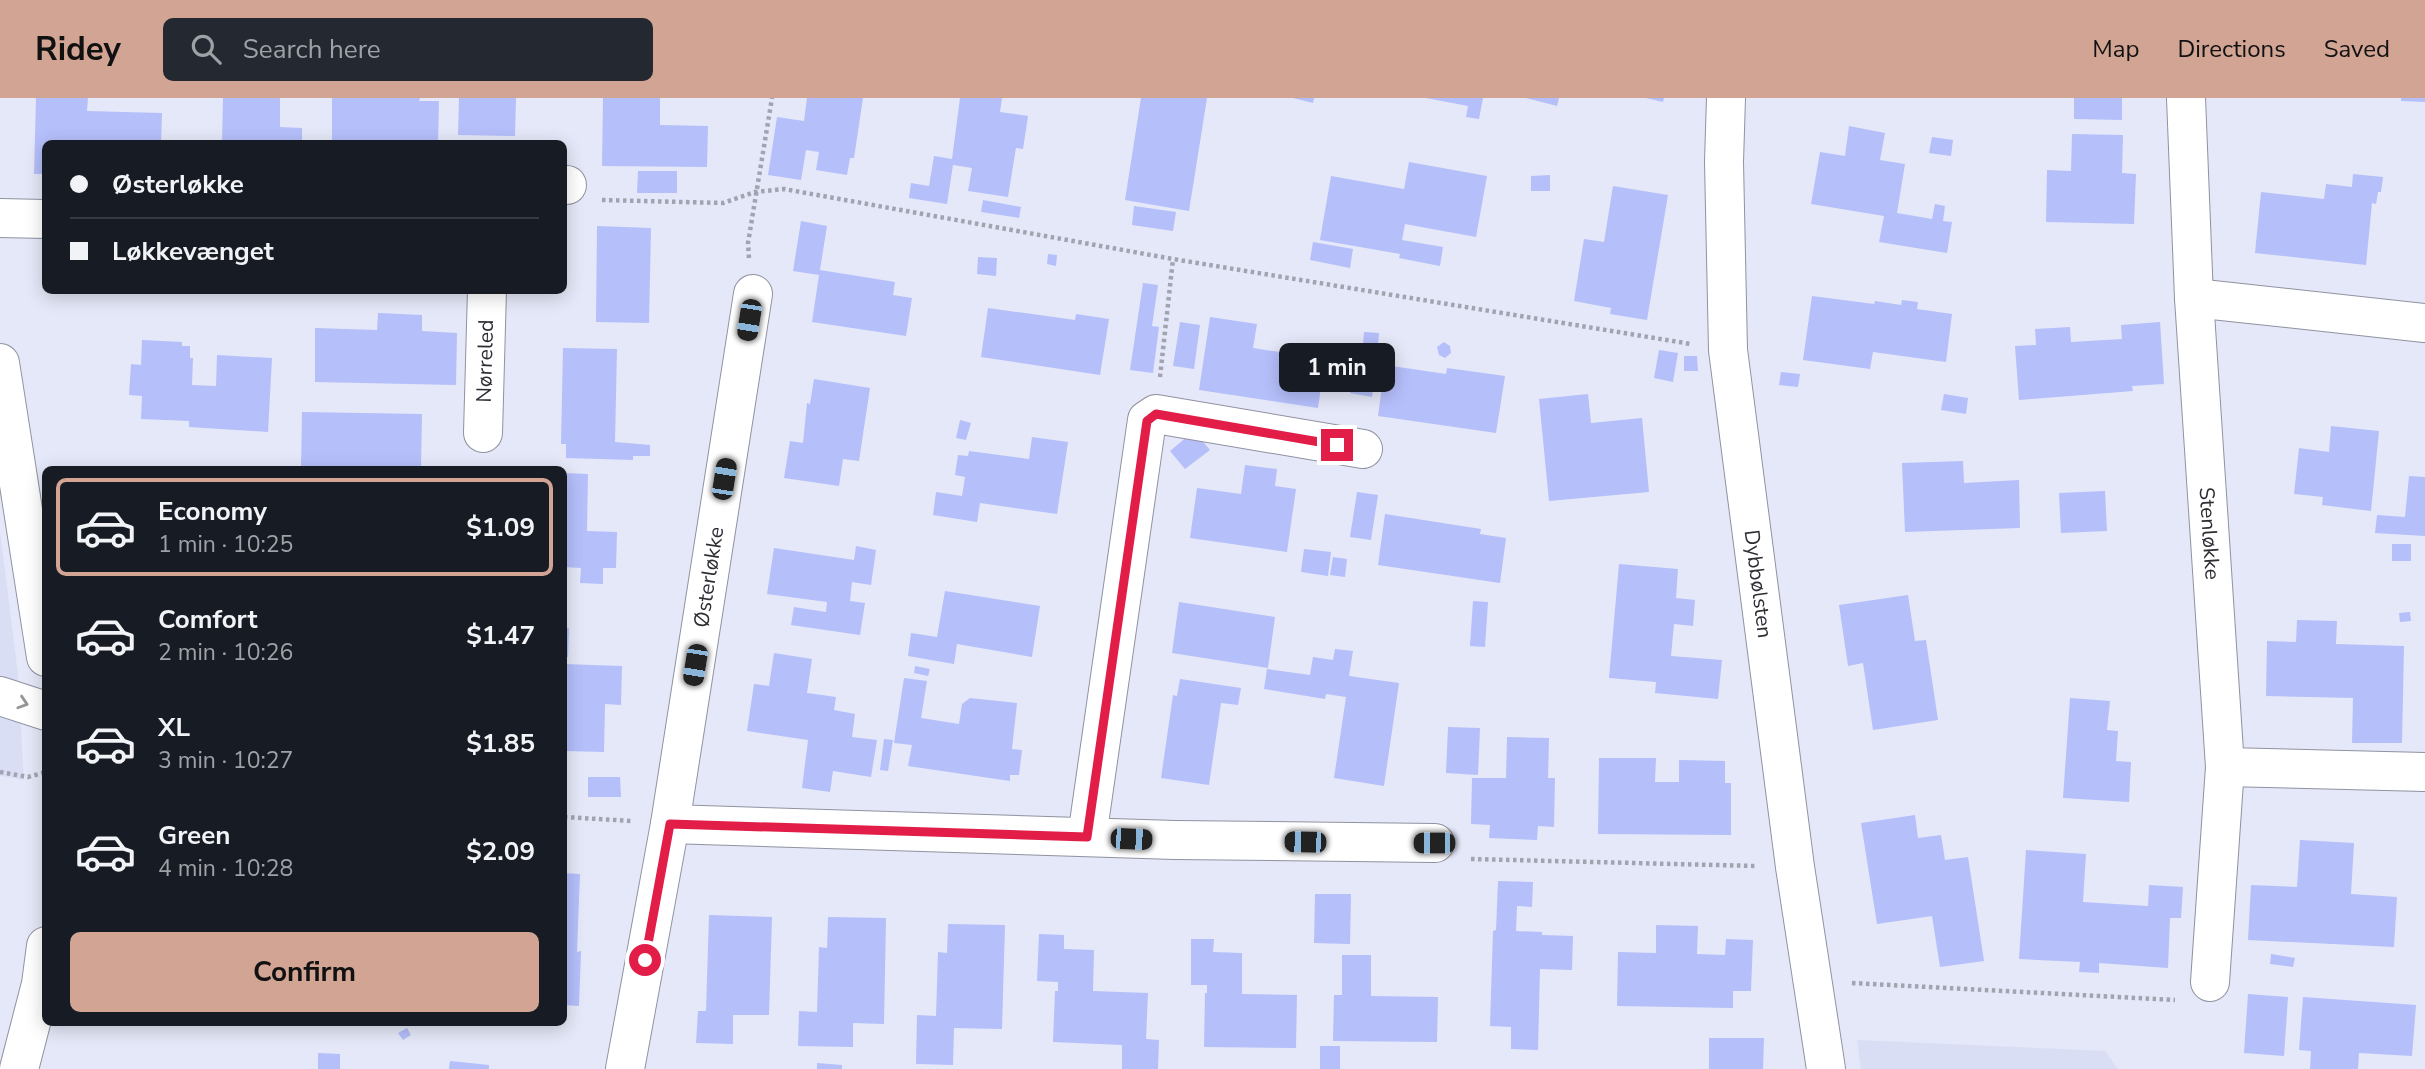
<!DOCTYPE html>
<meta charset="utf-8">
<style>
body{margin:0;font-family:"Nunito Sans",sans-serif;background:#242831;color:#f1f3f6;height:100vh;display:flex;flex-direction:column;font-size:26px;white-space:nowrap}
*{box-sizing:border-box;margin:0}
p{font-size:23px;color:#9ea1a6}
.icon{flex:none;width:38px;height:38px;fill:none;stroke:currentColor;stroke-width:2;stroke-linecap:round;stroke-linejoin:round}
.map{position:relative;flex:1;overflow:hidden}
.details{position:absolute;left:42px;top:368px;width:525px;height:560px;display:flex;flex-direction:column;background:#171b24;border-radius:10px;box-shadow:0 4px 18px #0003}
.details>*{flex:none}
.guide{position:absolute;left:42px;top:42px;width:525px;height:154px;border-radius:10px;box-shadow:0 4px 18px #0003;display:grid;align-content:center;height:154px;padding:0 28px;background:#171b24}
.end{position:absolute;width:32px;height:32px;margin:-16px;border:9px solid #e11d48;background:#fff;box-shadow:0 0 0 4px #fff}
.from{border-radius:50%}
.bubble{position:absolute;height:49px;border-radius:10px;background:#171b24;box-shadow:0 4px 18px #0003;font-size:23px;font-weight:700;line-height:49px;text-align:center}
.car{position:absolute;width:21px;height:42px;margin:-21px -10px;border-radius:9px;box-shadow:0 0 5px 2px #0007;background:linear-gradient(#222 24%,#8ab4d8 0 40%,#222 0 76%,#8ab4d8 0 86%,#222 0)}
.guide b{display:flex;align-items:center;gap:24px;height:66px;font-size:26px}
.guide b+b{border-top:2px solid #363941}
.guide i{width:18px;height:18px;background:#f1f3f6}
ul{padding:12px 0 0;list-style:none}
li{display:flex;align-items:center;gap:21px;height:98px;margin:0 14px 10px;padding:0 14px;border:4px solid transparent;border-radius:10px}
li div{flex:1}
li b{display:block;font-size:26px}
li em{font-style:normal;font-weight:700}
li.active{border-color:#d1a493}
li>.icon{width:63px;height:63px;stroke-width:1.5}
.button{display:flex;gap:14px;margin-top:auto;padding:14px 28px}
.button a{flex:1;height:80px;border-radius:10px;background:#d1a493;color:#111;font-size:28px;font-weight:700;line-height:80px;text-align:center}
header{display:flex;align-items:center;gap:42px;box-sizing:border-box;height:98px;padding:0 35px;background:#d1a493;color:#111}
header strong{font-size:33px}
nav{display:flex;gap:38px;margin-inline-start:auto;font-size:24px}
.search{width:490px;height:63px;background:#242831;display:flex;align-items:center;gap:18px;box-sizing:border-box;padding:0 24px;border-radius:10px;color:#9ea1a6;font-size:26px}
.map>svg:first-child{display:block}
</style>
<header>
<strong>Ridey</strong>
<div class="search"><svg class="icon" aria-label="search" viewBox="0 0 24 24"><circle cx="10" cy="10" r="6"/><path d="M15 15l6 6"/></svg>Search here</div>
<nav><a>Map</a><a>Directions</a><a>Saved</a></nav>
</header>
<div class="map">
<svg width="2425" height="971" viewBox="0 0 2425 971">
<rect width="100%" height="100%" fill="#e5e8f8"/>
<!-- built -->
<g fill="#dadef5">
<polygon points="0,433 18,577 24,682 0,678"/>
<polygon points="1857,942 2105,953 2118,971 1861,971"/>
</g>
<!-- building -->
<g fill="#b5bffa">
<polygon points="36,0 88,0 87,13 162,15 161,46 46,46 46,76 34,76"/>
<polygon points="223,0 280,0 280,29 302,30 302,46 222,46"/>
<polygon points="332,0 420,0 419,3 439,3 438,46 332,46"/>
<polygon points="459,0 516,0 515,38 458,37"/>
<polygon points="603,0 660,0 660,27 708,28 707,69 602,68"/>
<polygon points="807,0 863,0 854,60 850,60 847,77 816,72 819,54 806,52 801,82 768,77 777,19 804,23"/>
<polygon points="960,0 1002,0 1000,14 1028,18 1023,51 1016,50 1008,99 968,93 972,70 953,67 947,106 909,100 911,85 929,88 934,58 952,61"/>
<polygon points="1141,0 1207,0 1189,113 1125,102"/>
<polygon points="1293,0 1314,0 1313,5"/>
<polygon points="1426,0 1483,0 1479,21 1466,19 1468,8"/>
<polygon points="1526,0 1559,0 1557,8"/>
<polygon points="1646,0 1664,0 1663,4"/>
<polygon points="2074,0 2122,0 2122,22 2074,21"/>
<polygon points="2401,0 2425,0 2425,4 2401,3"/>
<polygon points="1849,28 1885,35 1880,62 1905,66 1897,115 1932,121 1935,106 1945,108 1943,123 1952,124 1947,155 1879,144 1884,118 1811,106 1820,54 1845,58"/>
<polygon points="2072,36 2123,37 2122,75 2136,76 2134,126 2046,124 2047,72 2071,73"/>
<polygon points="1932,39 1953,42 1951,58 1929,55"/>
<polygon points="1409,64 1487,78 1476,139 1405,126 1402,142 1443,149 1440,168 1399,160 1400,156 1320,142 1331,78 1404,91"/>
<polygon points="638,73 677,73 677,95 637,95"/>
<polygon points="2353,76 2383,79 2381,94 2378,94 2376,106 2372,105 2366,167 2255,155 2261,94 2324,101 2326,86 2352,89"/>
<polygon points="1550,77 1550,93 1531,93 1531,78"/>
<polygon points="1613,88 1668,97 1647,222 1610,216 1611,210 1574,203 1584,141 1604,144"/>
<polygon points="983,102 1021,109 1019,120 981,114"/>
<polygon points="1134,108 1176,114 1173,133 1132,127"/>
<polygon points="801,123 827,128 820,172 895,184 893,197 912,200 906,238 812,224 819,177 793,173"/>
<polygon points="597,128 651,130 649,225 596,224"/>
<polygon points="1313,144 1353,151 1350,170 1310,162"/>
<polygon points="1048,156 1057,157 1056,168 1047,166"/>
<polygon points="978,159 997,160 996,178 977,176"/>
<polygon points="1143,185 1158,187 1152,228 1159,229 1153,275 1130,272"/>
<polygon points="1812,198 1874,206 1875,203 1901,207 1902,202 1918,204 1917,211 1952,216 1946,264 1873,254 1870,271 1803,262"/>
<polygon points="988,210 1075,222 1076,216 1109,221 1100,277 981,259"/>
<polygon points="378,215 422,217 422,233 457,235 456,287 315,284 315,230 377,232"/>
<polygon points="1210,219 1257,226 1253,250 1325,261 1318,310 1199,292"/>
<polygon points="1180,224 1200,227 1194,271 1173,268"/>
<polygon points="2160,224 2164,286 2132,288 2133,293 2019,302 2015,248 2036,247 2035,231 2070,229 2071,244 2122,241 2121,227"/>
<polygon points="1364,234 1379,235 1378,247 1363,246"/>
<polygon points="142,242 182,244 182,248 190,248 190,260 193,260 192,287 216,288 217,257 272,260 268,334 189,329 189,323 141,321 142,298 129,297 131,266 141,267"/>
<polygon points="1444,244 1450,248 1451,255 1445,260 1439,257 1437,249"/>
<polygon points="563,250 617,251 615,344 650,347 650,358 633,358 633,362 566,360 566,346 561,346"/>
<polygon points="1356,251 1378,254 1372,299 1350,295"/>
<polygon points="1659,252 1678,255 1673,284 1654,280"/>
<polygon points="1684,258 1697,258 1698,273 1684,273"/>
<polygon points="1385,267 1446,276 1447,270 1505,278 1496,335 1378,318"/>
<polygon points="1781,274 1800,276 1798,289 1779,287"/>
<polygon points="814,281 870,290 859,363 843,361 839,388 784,380 790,343 803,345 807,305 810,306"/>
<polygon points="1588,296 1591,325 1642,320 1649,394 1549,403 1539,301"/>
<polygon points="1944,296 1968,300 1966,316 1941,312"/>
<polygon points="302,314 422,316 421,370 301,371"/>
<polygon points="960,322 971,325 966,342 956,340"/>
<polygon points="2331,328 2379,333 2371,413 2322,407 2323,399 2294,396 2299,350 2329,354"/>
<polygon points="1194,333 1210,352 1185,371 1170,353"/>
<polygon points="1032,339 1068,344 1057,416 980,405 977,424 933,417 936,394 962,398 965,379 955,377 958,357 968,358 969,353 1029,361"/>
<polygon points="1963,363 1964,385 2019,382 2020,430 1905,434 1902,365"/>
<polygon points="1245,367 1277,371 1275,388 1296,391 1287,454 1190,440 1197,390 1241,396"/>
<polygon points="564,375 588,376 587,433 617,434 616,470 603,470 603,486 580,485 581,470 564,469"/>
<polygon points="2409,378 2425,379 2425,438 2375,435 2377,417 2405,419"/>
<polygon points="2105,393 2107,433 2061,435 2059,395"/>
<polygon points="1357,394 1378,397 1371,442 1350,439"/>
<polygon points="1385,416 1481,431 1480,436 1506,440 1500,485 1378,467"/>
<rect x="2392" y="446" width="19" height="17"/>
<polygon points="856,448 876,452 871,487 852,484 850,503 865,505 860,537 791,527 794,509 826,514 827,504 767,496 774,450 854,462"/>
<polygon points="1304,451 1331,454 1328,478 1301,474"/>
<polygon points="1333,459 1347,461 1345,479 1330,477"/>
<polygon points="1619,466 1678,471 1676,500 1695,502 1693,528 1674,526 1671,558 1722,562 1718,601 1655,595 1656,584 1609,580"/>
<polygon points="945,493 1040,508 1032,559 957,546 954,566 908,558 911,535 937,539"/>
<polygon points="1908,497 1915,543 1926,542 1938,622 1873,632 1863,565 1848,568 1839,507"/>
<polygon points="1473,503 1488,504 1485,549 1470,548"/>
<polygon points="1179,504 1275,519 1268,570 1172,555"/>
<polygon points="2410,514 2411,523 2400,524 2399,515"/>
<polygon points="2297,522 2337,523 2336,546 2404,548 2402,645 2352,645 2353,600 2266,598 2267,543 2296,544"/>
<polygon points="564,529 569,530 568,559 564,559"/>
<polygon points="1335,551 1353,553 1349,578 1399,585 1384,688 1334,680 1346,599 1326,596 1325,601 1264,591 1267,571 1310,577 1313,559 1333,562"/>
<polygon points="774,555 812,561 807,595 836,599 834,612 855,616 852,639 877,642 871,679 833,673 830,694 802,690 808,642 747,633 754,586 769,588"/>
<polygon points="564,566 622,568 621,607 605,606 604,654 564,653"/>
<polygon points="915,568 930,571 928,578 914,575"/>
<polygon points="904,580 927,583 921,620 959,626 962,606 970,600 1017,605 1012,651 1022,652 1019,677 1010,677 1010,683 908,668 912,647 894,645"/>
<polygon points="1180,581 1241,590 1238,607 1221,605 1209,687 1161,680 1173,597 1177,598"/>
<polygon points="2070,600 2110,603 2107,632 2118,633 2116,663 2131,664 2129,704 2063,700"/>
<polygon points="1448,629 1480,630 1478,677 1446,675"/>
<polygon points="1507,639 1549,640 1548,680 1555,680 1554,729 1538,728 1537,742 1489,740 1490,727 1471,726 1472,680 1506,680"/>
<polygon points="884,641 893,642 888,673 880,672"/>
<polygon points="1599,660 1656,660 1655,684 1679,684 1679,662 1725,663 1725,685 1731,685 1731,737 1598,736"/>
<polygon points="588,679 620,679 621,699 588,699"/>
<polygon points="1915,717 1918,740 1941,737 1945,762 1968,759 1984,863 1940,869 1932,818 1877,826 1861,725"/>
<polygon points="2300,742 2354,745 2351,796 2397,799 2394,849 2248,842 2251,787 2297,789"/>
<polygon points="2026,752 2086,756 2083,804 2148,808 2149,787 2183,789 2181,820 2170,820 2168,870 2099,865 2099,875 2079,874 2080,864 2019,861"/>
<polygon points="564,775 580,776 577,854 581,853 579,908 564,907"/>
<polygon points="1498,783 1533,784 1532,809 1517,808 1516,833 1542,834 1542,837 1573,838 1572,872 1540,871 1538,952 1511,951 1511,929 1490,928 1493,833 1496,832"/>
<polygon points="1315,796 1351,796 1350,846 1314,845"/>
<polygon points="709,817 772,819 769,917 733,917 733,946 696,945 698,913 706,913"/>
<polygon points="828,819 886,820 884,926 853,925 853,949 798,948 799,913 817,914 819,849 827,850"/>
<polygon points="948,826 1005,827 1002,931 954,930 953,967 916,966 917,917 936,918 938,854 947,855"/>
<polygon points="1656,827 1698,828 1697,856 1725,857 1726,841 1753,842 1751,893 1733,893 1733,910 1617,908 1618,854 1656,855"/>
<polygon points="1039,836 1064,837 1064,851 1094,852 1093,893 1148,895 1146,941 1159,942 1158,971 1122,971 1122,947 1053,944 1055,893 1058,893 1058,884 1037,883"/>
<polygon points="1191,841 1214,841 1213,854 1242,855 1242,896 1297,897 1296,950 1204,949 1205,895 1207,895 1207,887 1191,887"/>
<polygon points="2271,856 2295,860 2293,869 2270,866"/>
<polygon points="1342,857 1371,857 1371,898 1438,899 1437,944 1333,943 1334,897 1342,897"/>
<polygon points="2248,896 2288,899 2284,958 2244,955"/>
<polygon points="2303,899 2416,907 2412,958 2359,955 2358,971 2310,971 2311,953 2299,952"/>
<polygon points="407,930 411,937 403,942 398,935"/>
<polygon points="1709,940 1764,940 1763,971 1709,971"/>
<rect x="1320" y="948" width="20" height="23"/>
<polygon points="318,955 340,956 340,971 318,971"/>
<polygon points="450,963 489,967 489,971 449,971"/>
<polygon points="817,965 842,967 842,971 817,971"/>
</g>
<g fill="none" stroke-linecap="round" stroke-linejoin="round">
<!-- minor casing -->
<g stroke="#8f92a0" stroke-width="40">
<g id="minor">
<path id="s1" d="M1726 0 1724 64 1728 252 1795 769 1826 971"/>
<path id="s2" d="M2186 0 2194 200 2225 669 2210 884"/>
<polyline points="564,87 567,87"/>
<polyline points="0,120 46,121"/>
<polyline points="2194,200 2425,225"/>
<polyline points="0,265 46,559"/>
<path id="s3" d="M483 335 487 192"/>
<polyline points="0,598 46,613"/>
<polyline points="2225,669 2425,674"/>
<polyline points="670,726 1175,742 1435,745"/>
<polyline points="1087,739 1147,322 1156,316 1363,351"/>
<polyline points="19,971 41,886 46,848"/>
<path id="s4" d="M625 971 670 726 753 196"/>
</g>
</g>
<!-- path -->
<g stroke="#a1a4b0" stroke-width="4.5" stroke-dasharray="3.5 3.5" stroke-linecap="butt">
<polyline points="602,102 723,105 755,94 784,91 1173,161 1691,246"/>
<polyline points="749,160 748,145 772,0"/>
<polyline points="1160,279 1173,161"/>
<polyline points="0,674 28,679 46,674"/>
<polyline points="564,719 632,723"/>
<polyline points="1471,761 1756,768"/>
<polyline points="1852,885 2175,902"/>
</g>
<!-- minor -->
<use href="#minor" stroke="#fff" stroke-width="38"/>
</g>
<!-- one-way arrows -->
<defs><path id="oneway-chevron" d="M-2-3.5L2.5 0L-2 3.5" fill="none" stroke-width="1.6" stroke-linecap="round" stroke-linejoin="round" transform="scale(1.75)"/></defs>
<use stroke="#96969a" href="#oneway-chevron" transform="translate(23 605) rotate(18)"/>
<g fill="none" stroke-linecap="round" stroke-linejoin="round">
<!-- route -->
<polyline stroke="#e11d48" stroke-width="9" points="645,862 670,726 1087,739 1147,323 1156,316 1337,347"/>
</g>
<g text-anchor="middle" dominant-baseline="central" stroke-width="6" stroke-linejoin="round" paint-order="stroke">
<!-- street labels -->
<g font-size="21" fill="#2d2e34" stroke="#fff">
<text stroke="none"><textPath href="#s3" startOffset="72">Nørreled</textPath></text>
<text stroke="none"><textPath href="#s2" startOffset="436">Stenløkke</textPath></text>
<text stroke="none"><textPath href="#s4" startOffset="499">Østerløkke</textPath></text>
<text stroke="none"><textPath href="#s1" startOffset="488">Dybbølsten</textPath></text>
</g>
</g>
</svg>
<i class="end from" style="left:645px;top:862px"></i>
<i class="end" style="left:1337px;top:347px"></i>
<div class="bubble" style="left:1279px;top:245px;width:116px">1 min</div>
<i class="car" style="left:749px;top:222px;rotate:189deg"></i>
<i class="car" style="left:724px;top:381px;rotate:9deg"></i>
<i class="car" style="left:695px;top:567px;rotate:189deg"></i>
<i class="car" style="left:1131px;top:741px;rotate:92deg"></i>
<i class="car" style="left:1305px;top:744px;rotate:271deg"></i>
<i class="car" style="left:1434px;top:745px;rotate:270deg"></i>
<div class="guide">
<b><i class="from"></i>Østerløkke</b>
<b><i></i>Løkkevænget</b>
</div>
<section class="details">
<ul>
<li class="active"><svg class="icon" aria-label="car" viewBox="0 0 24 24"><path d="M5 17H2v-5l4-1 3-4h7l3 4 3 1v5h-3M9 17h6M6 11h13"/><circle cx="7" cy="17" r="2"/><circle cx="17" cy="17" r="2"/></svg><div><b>Economy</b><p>1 min · 10:25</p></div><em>$1.09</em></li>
<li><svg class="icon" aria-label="car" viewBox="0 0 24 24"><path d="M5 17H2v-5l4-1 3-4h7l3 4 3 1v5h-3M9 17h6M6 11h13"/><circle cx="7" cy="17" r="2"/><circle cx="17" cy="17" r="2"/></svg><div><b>Comfort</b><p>2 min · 10:26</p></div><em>$1.47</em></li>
<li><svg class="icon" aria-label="car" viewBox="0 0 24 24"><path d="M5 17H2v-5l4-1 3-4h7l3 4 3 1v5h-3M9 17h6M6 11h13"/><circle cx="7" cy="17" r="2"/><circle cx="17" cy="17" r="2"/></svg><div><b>XL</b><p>3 min · 10:27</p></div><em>$1.85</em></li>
<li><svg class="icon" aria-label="car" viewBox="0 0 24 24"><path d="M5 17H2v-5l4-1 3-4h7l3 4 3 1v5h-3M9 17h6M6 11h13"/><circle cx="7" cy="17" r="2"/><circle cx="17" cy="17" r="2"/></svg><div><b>Green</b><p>4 min · 10:28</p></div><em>$2.09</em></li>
</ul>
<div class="button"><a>Confirm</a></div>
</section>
</div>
